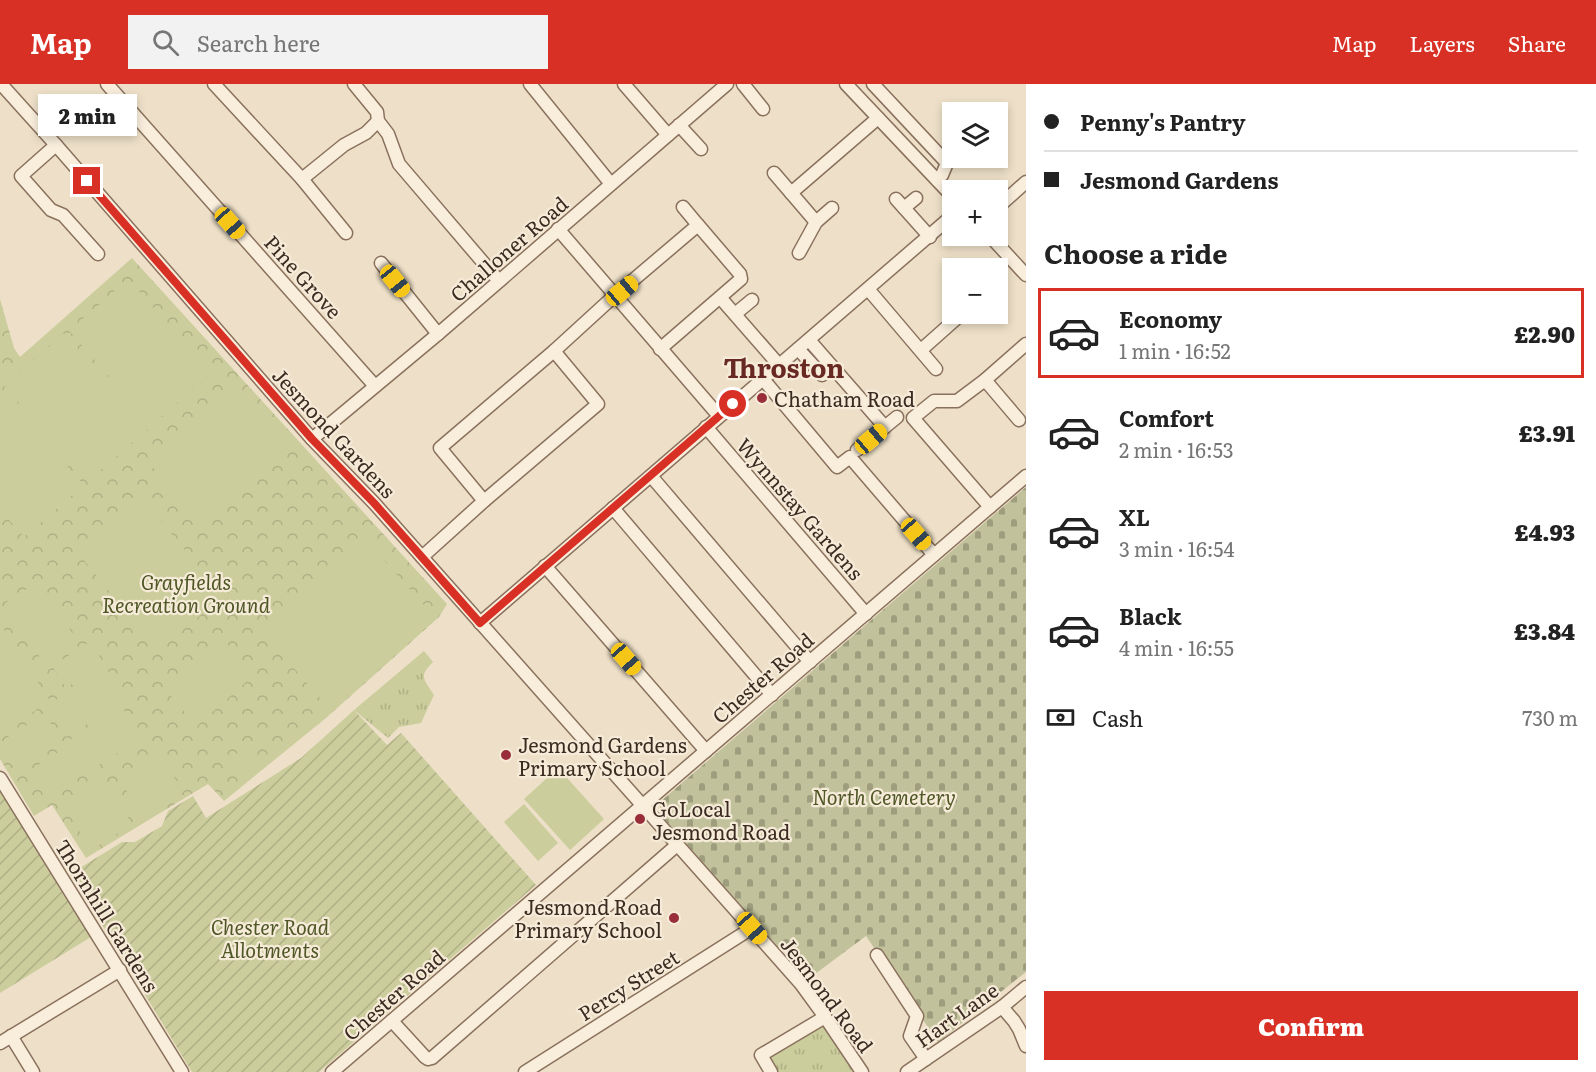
<!DOCTYPE html>
<meta charset="utf-8">
<style>
body{margin:0;font-family:Literata,serif;background:#f2f2f2;color:#222;height:100vh;display:flex;flex-direction:column;font-size:22px;white-space:nowrap}
*{box-sizing:border-box;margin:0}
p{font-size:20px;color:#767676}
.icon{flex:none;width:33px;height:33px;fill:none;stroke:currentColor;stroke-width:2;stroke-linecap:round;stroke-linejoin:round}
.map{position:relative;flex:1;overflow:hidden}
.panel{display:flex;flex-direction:column;background:#fff;width:570px}
.panel>*{flex:none}
.top-card{display:grid;align-content:center;height:132px;padding:0 18px;background:#fff}
.tools{position:absolute;left:942px;top:18px;display:grid;gap:12px}
.tools a{display:grid;place-items:center;width:66px;height:66px;border-radius:0px;background:#fff;box-shadow:0 3px 9px #0003;font-size:30px}
.end{position:absolute;width:27px;height:27px;margin:-14px;border:8px solid #d93025;background:#fff;box-shadow:0 0 0 3px #fff}
.from{border-radius:50%}
.bubble{position:absolute;height:42px;border-radius:0px;background:#fff;box-shadow:0 3px 9px #0003;font-size:20px;font-weight:800;line-height:42px;text-align:center}
.car{position:absolute;width:18px;height:36px;margin:-18px -9px;border-radius:8px;box-shadow:0 0 4px 2px #0007;background:linear-gradient(#f5c518 24%,#345 0 40%,#f5c518 0 76%,#345 0 86%,#f5c518 0)}
.top-card b{display:flex;align-items:center;gap:21px;height:57px;font-size:22px}
.top-card b+b{border-top:2px solid #e0e0e0}
.top-card i{width:15px;height:15px;background:#222}
ul{padding:0;list-style:none}
li{display:flex;align-items:center;gap:18px;height:90px;margin:0 12px 9px;padding:0 6px;border:3px solid transparent;border-radius:0px}
li div{flex:1}
li b{display:block;font-size:22px}
li em{font-style:normal;font-weight:800}
li.selected{border-color:#d93025}
li>.icon{width:54px;height:54px;stroke-width:1.5}
h2{padding:0 18px;font-size:27px;line-height:72px}
.pay{display:flex;align-items:center;gap:15px;height:66px;padding:0 18px;font-size:22px}
.pay p{margin-inline-start:auto}
.primary-button{display:flex;gap:12px;margin-top:auto;padding:12px 18px}
.primary-button a{flex:1;height:69px;border-radius:0px;background:#d93025;color:#fff;font-size:24px;font-weight:800;line-height:69px;text-align:center}
header{display:flex;align-items:center;gap:36px;box-sizing:border-box;height:84px;padding:0 30px;background:#d93025;color:#fff}
header strong{font-size:28px}
nav{display:flex;gap:33px;margin-inline-start:auto;font-size:21px}
.search{width:420px;height:54px;background:#f2f2f2;display:flex;align-items:center;gap:15px;box-sizing:border-box;padding:0 21px;border-radius:0px;color:#767676;font-size:22px}
main{display:flex;flex:1;min-height:0}
.map>svg:first-child{display:block}
</style>
<header>
<strong>Map</strong>
<div class="search"><svg class="icon" aria-label="search" viewBox="0 0 24 24"><circle cx="10" cy="10" r="6"/><path d="M15 15l6 6"/></svg>Search here</div>
<nav><a>Map</a><a>Layers</a><a>Share</a></nav>
</header>
<main>
<div class="map">
<svg width="1026" height="988" viewBox="0 0 1026 988">
<defs>
<pattern id="grass-tufts" width="24" height="20" patternUnits="userSpaceOnUse" patternTransform="scale(1.5)"><rect width="24" height="20" fill="#cbcd9c"/><path d="M3 7l-1-3M5 7V3M7 7l1-3M15 17l-1-3M17 17v-4M19 17l1-3" fill="none" stroke="#afb086"/></pattern>
<pattern id="forest-crowns" width="20" height="18" patternUnits="userSpaceOnUse" patternTransform="scale(1.5)"><rect width="20" height="18" fill="#cbcd9c"/><path d="M2 6a3 3 0 1 1 6 0M12 15a3 3 0 1 1 6 0" fill="none" stroke="#afb086"/></pattern>
<pattern id="cemetery-stones" width="16" height="16" patternUnits="userSpaceOnUse" patternTransform="scale(1.5)"><rect width="16" height="16" fill="#c1c29b"/><path d="M2 7V4a2 2 0 0 1 4 0v3zM10 15v-3a2 2 0 0 1 4 0v3z" fill="#9e9e7e"/></pattern>
<pattern id="garden-furrows" width="10" height="10" patternUnits="userSpaceOnUse" patternTransform="scale(1.5)"><rect width="10" height="10" fill="#cbcd9c"/><path d="M-1 1l2-2M0 10L10 0M9 11l2-2" fill="none" stroke="#afb086"/></pattern>
</defs>
<rect width="100%" height="100%" fill="#eee0c8"/>
<!-- grass -->
<g fill="url(#grass-tufts)">
<path d="M424 567 433 578C418 593 424 595 434 611L421 639 399 643 388 654 354 626Z"/>
<polygon points="823,938 854,988 777,988 768,972"/>
</g>
<!-- forest -->
<polygon fill="url(#forest-crowns)" points="132,174 447,520 439,533 326,634 224,717 208,700 86,774 52,721 34,732 0,675 0,215 14,264 20,273"/>
<!-- cemetery -->
<polygon fill="url(#cemetery-stones)" points="1026,403 1026,888 938,958 866,852 807,896 784,864 779,864 659,729 661,717"/>
<!-- garden -->
<g fill="url(#garden-furrows)">
<polygon points="354,626 387,661 401,649 536,801 319,988 192,988 119,868 121,866 119,863 117,864 70,790 122,758 135,758 162,742 168,727 193,712 206,734 301,674"/>
<polygon points="0,705 91,853 0,909"/>
</g>
<!-- pitch -->
<g fill="#cbcd9c">
<polygon points="128,195 211,289 152,341 69,247"/>
<polygon points="64,249 148,345 88,397 4,302"/>
<polygon points="0,305 84,401 24,453 0,426"/>
<polygon points="237,305 288,363 201,439 150,380"/>
<polygon points="142,414 223,513 158,566 77,468"/>
<polygon points="367,457 432,530 328,623 263,549"/>
<polygon points="39,497 78,558 44,580 5,519"/>
<polygon points="0,540 50,617 4,647 0,640"/>
<polygon points="221,553 254,591 197,642 164,604"/>
<polygon points="90,558 104,579 66,604 52,582"/>
<polygon points="106,584 125,616 66,653 46,622"/>
<polygon points="122,623 141,655 87,688 68,657"/>
<polygon points="45,630 61,656 22,680 6,654"/>
<polygon points="246,661 261,678 240,697 225,680"/>
<polygon points="63,665 79,689 44,712 29,687"/>
<polygon points="158,667 183,707 143,733 118,693"/>
<polygon points="558,684 604,735 570,766 524,715"/>
<polygon points="106,699 132,740 92,766 66,725"/>
<polygon points="524,720 558,759 538,777 504,738"/>
</g>
<g fill="none" stroke-linecap="round" stroke-linejoin="round">
<!-- minor casing -->
<g stroke="#8a715d" stroke-width="15">
<g id="minor">
<polyline points="1,0 56,61 312,355 374,419 801,900 825,933 862,988"/>
<polyline points="107,0 375,302"/>
<polyline points="214,0 302,95 344,61 366,49 378,37"/>
<polyline points="354,0 377,28 378,37 388,50 399,80 499,197"/>
<polyline points="530,0 611,100"/>
<polyline points="624,0 668,51"/>
<polyline points="743,0 763,25"/>
<polyline points="846,0 952,112"/>
<polyline points="873,0 947,79 942,91 937,96"/>
<polyline points="679,41 701,65"/>
<polyline points="56,61 21,92 51,126 63,131 98,170"/>
<polyline points="774,89 816,138"/>
<polyline points="302,95 346,149"/>
<polyline points="791,109 878,34"/>
<polyline points="896,115 930,153"/>
<polyline points="998,123 1026,98"/>
<polyline points="904,124 916,114"/>
<polyline points="558,145 719,332"/>
<polyline points="990,152 1026,191"/>
<polyline points="799,169 816,138 832,124"/>
<polyline points="381,179 438,250"/>
<polyline points="868,205 936,285"/>
<polyline points="724,218 779,281"/>
<polyline points="735,230 752,216"/>
<polyline points="809,256 885,343"/>
<polyline points="660,265 741,195 740,190 698,141"/>
<polyline points="798,265 822,291"/>
<polyline points="921,266 957,234 951,228"/>
<polyline points="763,295 837,383 850,373 934,471"/>
<polyline points="985,296 1019,336"/>
<polyline points="706,343 866,530"/>
<polyline points="312,355 438,250 727,0"/>
<polyline points="857,366 897,333"/>
<polyline points="651,392 810,578"/>
<polyline points="484,417 440,364 554,267 612,214 698,141 683,123"/>
<polyline points="990,423 913,334 934,317 957,317 985,296 1026,260"/>
<polyline points="613,424 772,611"/>
<polyline points="422,473 484,417 598,320 554,267"/>
<polyline points="545,482 706,667"/>
<polyline points="480,539 952,132"/>
<polyline points="0,694 182,988"/>
<polyline points="877,871 917,932 910,952 926,975"/>
<polyline points="1002,923 1014,937 1019,945 1026,962"/>
<polyline points="392,937 425,973 428,975 432,974 677,761"/>
<polyline points="11,952 33,988"/>
<polyline points="0,959 120,886"/>
<polyline points="332,988 1026,392"/>
<polyline points="525,988 752,844"/>
<polyline points="771,988 761,971 825,933"/>
<polyline points="907,988 1002,923 1026,903"/>
</g>
</g>
<!-- minor -->
<use href="#minor" stroke="#f9eedc" stroke-width="12"/>
</g>
<g fill="none" stroke-linecap="round" stroke-linejoin="round">
<!-- route -->
<polyline stroke="#d93025" stroke-width="8" points="87,97 312,355 374,419 480,539 733,320"/>
</g>
<!-- markers -->
<g fill="#992e38" stroke="#f6ebd8" stroke-width="2">
<circle cx="762" cy="314" r="6"/>
<circle cx="506" cy="671" r="6"/>
<circle cx="640" cy="735" r="6"/>
<circle cx="674" cy="834" r="6"/>
</g>
<g text-anchor="middle" dominant-baseline="central" stroke-width="4.5" stroke-linejoin="round" paint-order="stroke">
<!-- street labels -->
<g font-size="20" fill="#3b2b21" stroke="#f6ebd8">
<text transform="translate(508 164) rotate(-41)">Challoner Road</text>
<text transform="translate(304 192) rotate(48)">Pine Grove</text>
<text transform="translate(335 348) rotate(47)">Jesmond Gardens</text>
<text transform="translate(801 424) rotate(49)">Wynnstay Gardens</text>
<text transform="translate(762 593) rotate(-41)">Chester Road</text>
<text transform="translate(108 831) rotate(58)">Thornhill Gardens</text>
<text transform="translate(628 900) rotate(-32)">Percy Street</text>
<text transform="translate(393 910) rotate(-41)">Chester Road</text>
<text transform="translate(828 910) rotate(53)">Jesmond Road</text>
<text transform="translate(956 930) rotate(-35)">Hart Lane</text>
</g>
<!-- poi labels -->
<g font-size="20" fill="#3b2b21" stroke="#f6ebd8" text-anchor="start">
<text x="774" y="314">Chatham Road</text>
<text x="518" y="660">Jesmond Gardens<tspan x="518" dy="23">Primary School</tspan></text>
<text x="652" y="724">GoLocal<tspan x="652" dy="23">Jesmond Road</tspan></text>
<text x="662" y="822" text-anchor="end">Jesmond Road<tspan x="662" dy="23">Primary School</tspan></text>
</g>
<!-- park labels -->
<g font-size="20" font-style="italic" fill="#4f5727" stroke="#f6ebd8">
<text x="186" y="497">Grayfields<tspan x="186" dy="23">Recreation Ground</tspan></text>
<text x="884" y="712">North Cemetery</text>
<text x="270" y="842">Chester Road<tspan x="270" dy="23">Allotments</tspan></text>
</g>
<!-- district labels -->
<g font-size="26" font-weight="bold" fill="#672921" stroke="#f6ebd8">
<text x="784" y="282">Throston</text>
</g>
</g>
</svg>
<div class="tools">
<a><svg class="icon" aria-label="layers" viewBox="0 0 24 24"><path d="M12 4l9 5-9 5-9-5zM3 14l9 5 9-5"/></svg></a>
<a>+</a>
<a>−</a>
</div>
<i class="end from" style="left:733px;top:320px"></i>
<i class="end" style="left:87px;top:97px"></i>
<div class="bubble" style="left:38px;top:10px;width:99px">2 min</div>
<i class="car" style="left:230px;top:139px;rotate:138deg"></i>
<i class="car" style="left:395px;top:197px;rotate:141deg"></i>
<i class="car" style="left:622px;top:207px;rotate:50deg"></i>
<i class="car" style="left:871px;top:355px;rotate:50deg"></i>
<i class="car" style="left:916px;top:450px;rotate:139deg"></i>
<i class="car" style="left:626px;top:575px;rotate:139deg"></i>
<i class="car" style="left:752px;top:844px;rotate:139deg"></i>
</div>
<section class="panel">
<div class="top-card">
<b><i class="from"></i>Penny's Pantry</b>
<b><i></i>Jesmond Gardens</b>
</div>
<h2>Choose a ride</h2>
<ul>
<li class="selected"><svg class="icon" aria-label="car" viewBox="0 0 24 24"><path d="M5 17H2v-5l4-1 3-4h7l3 4 3 1v5h-3M9 17h6M6 11h13"/><circle cx="7" cy="17" r="2"/><circle cx="17" cy="17" r="2"/></svg><div><b>Economy</b><p>1 min · 16:52</p></div><em>£2.90</em></li>
<li><svg class="icon" aria-label="car" viewBox="0 0 24 24"><path d="M5 17H2v-5l4-1 3-4h7l3 4 3 1v5h-3M9 17h6M6 11h13"/><circle cx="7" cy="17" r="2"/><circle cx="17" cy="17" r="2"/></svg><div><b>Comfort</b><p>2 min · 16:53</p></div><em>£3.91</em></li>
<li><svg class="icon" aria-label="car" viewBox="0 0 24 24"><path d="M5 17H2v-5l4-1 3-4h7l3 4 3 1v5h-3M9 17h6M6 11h13"/><circle cx="7" cy="17" r="2"/><circle cx="17" cy="17" r="2"/></svg><div><b>XL</b><p>3 min · 16:54</p></div><em>£4.93</em></li>
<li><svg class="icon" aria-label="car" viewBox="0 0 24 24"><path d="M5 17H2v-5l4-1 3-4h7l3 4 3 1v5h-3M9 17h6M6 11h13"/><circle cx="7" cy="17" r="2"/><circle cx="17" cy="17" r="2"/></svg><div><b>Black</b><p>4 min · 16:55</p></div><em>£3.84</em></li>
</ul>
<div class="pay"><svg class="icon" aria-label="cash" viewBox="0 0 24 24"><path d="M3 7h18v10H3z"/><circle cx="12" cy="12" r="2"/></svg>Cash<p>730 m</p></div>
<div class="primary-button"><a>Confirm</a></div>
</section>
</main>
